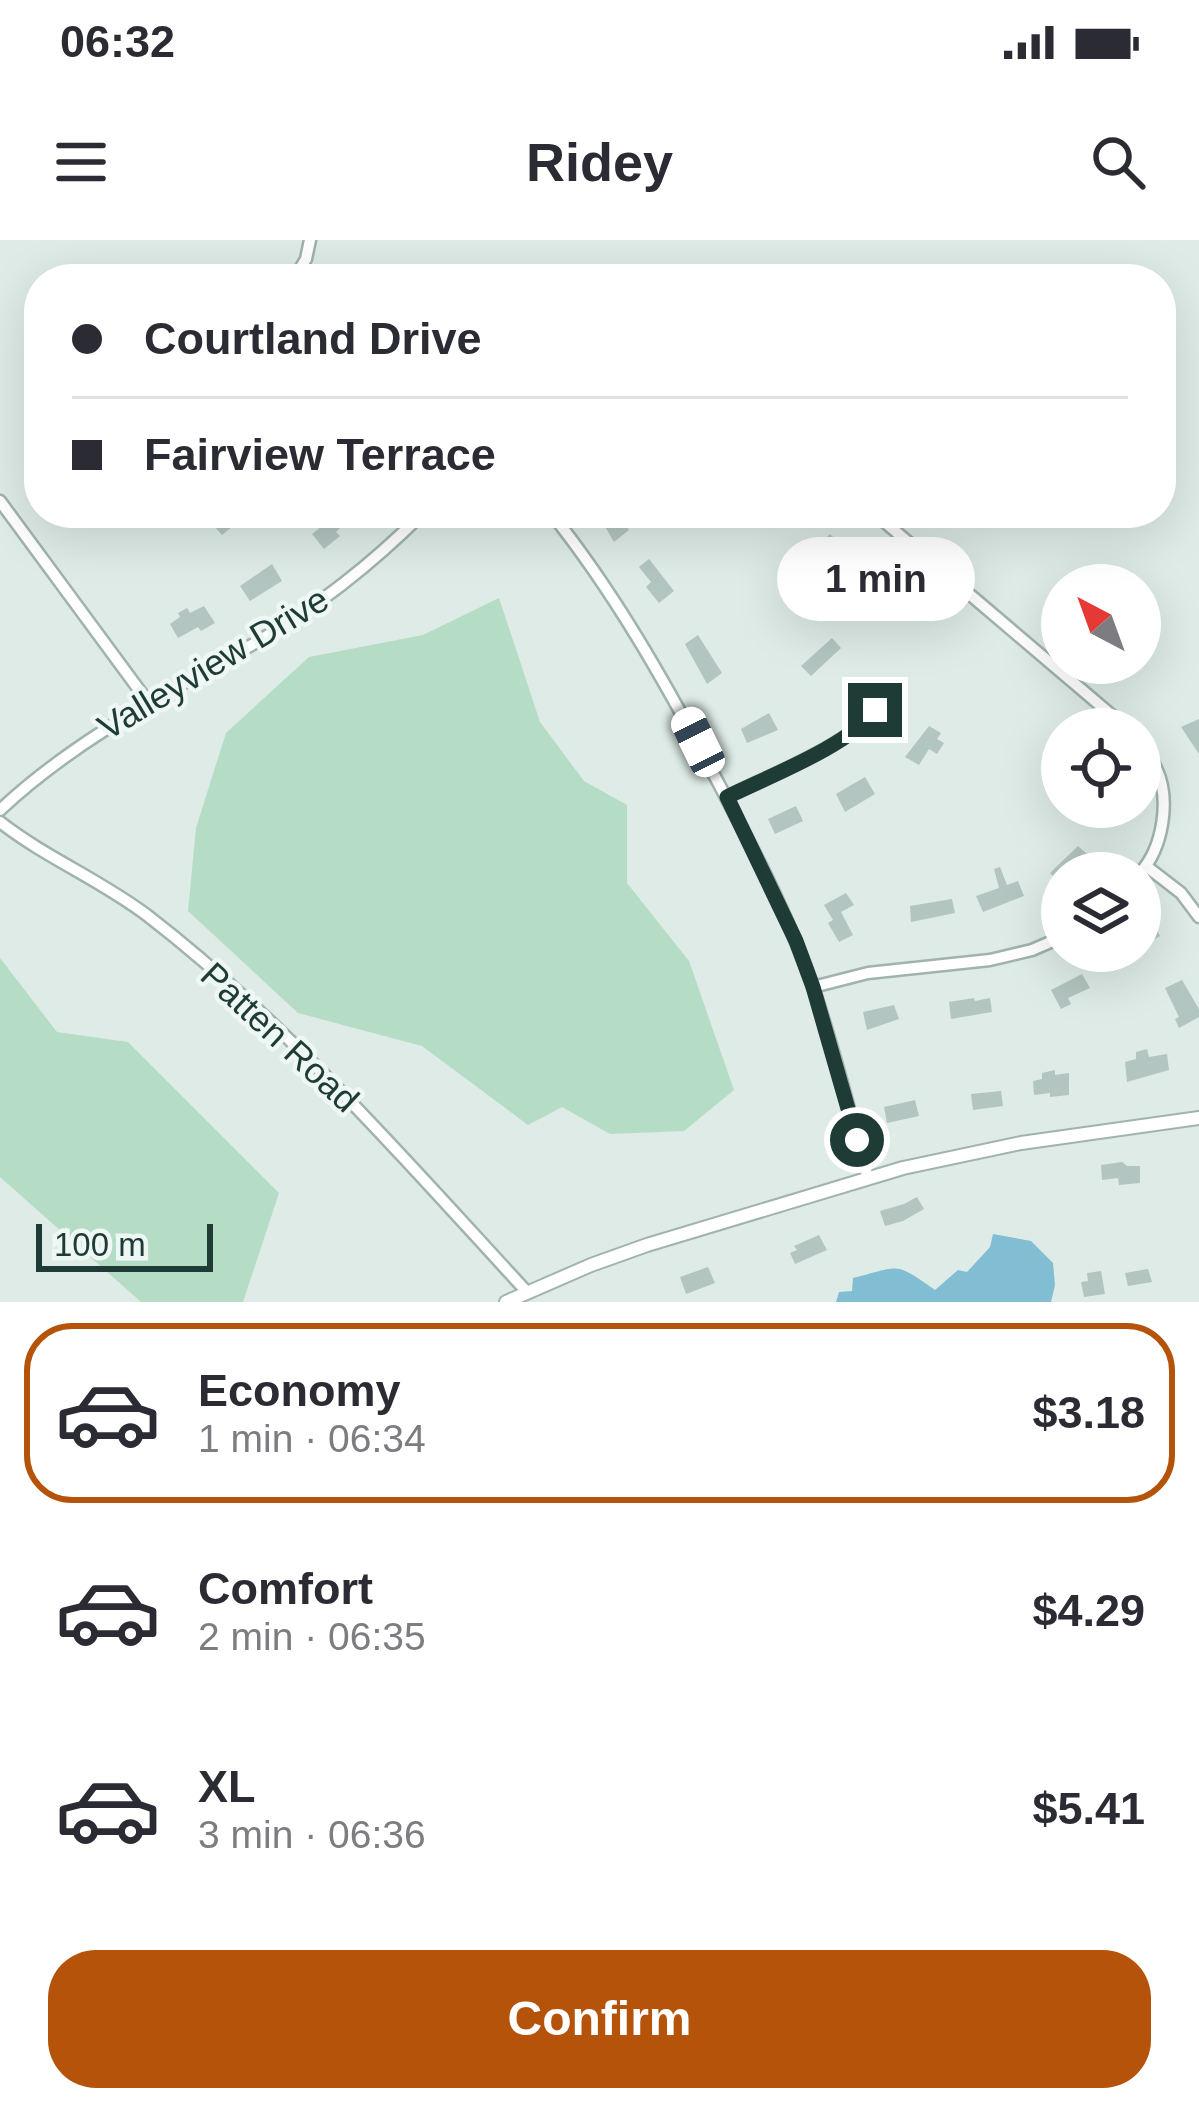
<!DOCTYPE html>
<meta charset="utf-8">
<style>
body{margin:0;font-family:Helvetica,sans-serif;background:#f7f7f7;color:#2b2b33;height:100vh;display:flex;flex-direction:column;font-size:45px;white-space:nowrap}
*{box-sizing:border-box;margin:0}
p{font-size:39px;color:#7c7c81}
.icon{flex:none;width:66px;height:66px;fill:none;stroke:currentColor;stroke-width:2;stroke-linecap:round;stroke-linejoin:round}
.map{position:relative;height:1062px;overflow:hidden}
.details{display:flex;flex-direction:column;background:#fff;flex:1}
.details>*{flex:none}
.top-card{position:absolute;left:24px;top:24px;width:1152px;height:264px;border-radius:48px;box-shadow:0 12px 48px #0002;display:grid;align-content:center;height:264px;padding:0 48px;background:#fff}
.needle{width:78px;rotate:319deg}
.tools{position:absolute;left:1041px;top:324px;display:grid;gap:24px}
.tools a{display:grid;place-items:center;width:120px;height:120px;border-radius:50%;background:#fff;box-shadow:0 12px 48px #0002;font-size:60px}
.scale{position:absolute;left:36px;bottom:30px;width:177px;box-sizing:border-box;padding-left:12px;border:6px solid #1f3b36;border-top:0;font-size:33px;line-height:42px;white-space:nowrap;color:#1f3b36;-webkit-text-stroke:9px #eef7f4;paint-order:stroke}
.end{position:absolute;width:54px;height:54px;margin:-27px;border:15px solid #1f3b36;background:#fff;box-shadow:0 0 0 6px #fff}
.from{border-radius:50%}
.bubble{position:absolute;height:84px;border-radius:42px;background:#fff;box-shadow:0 12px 48px #0002;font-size:39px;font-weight:600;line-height:84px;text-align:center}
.car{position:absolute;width:36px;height:72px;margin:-36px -18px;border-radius:15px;box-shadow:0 0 9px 3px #0007;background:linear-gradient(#fff 24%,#345 0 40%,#fff 0 76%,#345 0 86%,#fff 0)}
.top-card b{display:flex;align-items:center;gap:42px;height:114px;font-size:45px}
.top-card b+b{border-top:3px solid #e1e1e2}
.top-card i{width:30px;height:30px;background:#2b2b33}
ul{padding:21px 0 0;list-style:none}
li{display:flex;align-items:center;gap:36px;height:180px;margin:0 24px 18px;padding:0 24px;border:6px solid transparent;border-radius:48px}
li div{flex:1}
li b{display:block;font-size:45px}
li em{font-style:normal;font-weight:600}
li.selected{border-color:#b45309}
li>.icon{width:108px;height:108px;stroke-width:1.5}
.button{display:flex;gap:24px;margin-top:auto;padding:24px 48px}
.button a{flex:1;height:138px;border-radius:48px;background:#b45309;color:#fff;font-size:48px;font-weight:600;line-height:138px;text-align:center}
.status{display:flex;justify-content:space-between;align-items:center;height:84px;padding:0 60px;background:#fff;direction:ltr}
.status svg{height:33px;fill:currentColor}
header{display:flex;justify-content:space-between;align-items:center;height:156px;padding:0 48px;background:#fff;font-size:54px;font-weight:600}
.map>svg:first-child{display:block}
</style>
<div class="status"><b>06:32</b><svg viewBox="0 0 49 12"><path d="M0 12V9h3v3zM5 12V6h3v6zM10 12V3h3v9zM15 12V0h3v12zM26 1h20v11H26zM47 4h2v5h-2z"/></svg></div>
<header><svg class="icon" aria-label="menu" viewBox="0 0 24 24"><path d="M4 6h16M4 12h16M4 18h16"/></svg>Ridey<svg class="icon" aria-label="search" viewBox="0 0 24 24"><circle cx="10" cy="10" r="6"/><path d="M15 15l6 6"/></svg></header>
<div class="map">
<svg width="1199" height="1062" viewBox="0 0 1199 1062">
<rect width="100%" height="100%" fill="#deebe6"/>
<!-- green -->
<g fill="#b5ddc5">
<polygon points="499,358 540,482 584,541 627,565 627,643 689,721 734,850 684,891 610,894 562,867 528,885 422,806 298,773 188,671 196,588 226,493 309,417 423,395"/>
<polygon points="0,718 57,792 128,802 279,953 243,1062 141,1062 0,937"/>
</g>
<!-- water -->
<path fill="#82bed3" d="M993 994 1031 1001 1053 1023 1055 1045 1051 1062H836L839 1052 852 1051 853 1038C901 1026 894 1021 935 1050L958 1030 967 1032 990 1007Z"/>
<!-- building -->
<g fill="#b3c5c0">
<polygon points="202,273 225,273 232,287 222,295"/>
<polygon points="597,273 617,273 629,290 614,302"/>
<polygon points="337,279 343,285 336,292 340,296 324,309 312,294 327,282 330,285"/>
<polygon points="830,294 839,303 842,301 857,317 843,331 819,305"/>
<polygon points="649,319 674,351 659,363 646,347 651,342 639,327"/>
<polygon points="272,324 282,341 250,361 240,346"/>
<polygon points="887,340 895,348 900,343 911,352 886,371 871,355"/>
<polygon points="204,366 215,383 201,391 198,387 178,398 170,384 180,377 178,373 187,368 190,373"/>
<polygon points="698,395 722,433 707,444 685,404"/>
<polygon points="832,398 841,408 811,436 801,426"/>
<polygon points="769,473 778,490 747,503 741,489"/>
<polygon points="1199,479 1199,514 1181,487"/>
<polygon points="929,486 941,493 937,499 944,503 937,514 929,509 919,525 905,517"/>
<polygon points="865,537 875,554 845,572 836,554"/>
<polygon points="796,566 803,581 775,594 768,579"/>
<polygon points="1078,606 1088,615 1071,633 1062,633 1062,645 1050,633"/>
<polygon points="1000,627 1007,645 1018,641 1024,656 983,672 976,656 999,648 994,629"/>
<polygon points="846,653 854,665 841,672 853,695 839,702 828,683 833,680 824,665"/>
<polygon points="952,659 955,673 911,682 910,666"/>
<polygon points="1152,682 1160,696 1140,708 1140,689"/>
<polygon points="1082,734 1090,748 1068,758 1071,764 1061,769 1051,750"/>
<polygon points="1182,740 1199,769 1199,777 1179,788 1175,779 1179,777 1165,748"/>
<polygon points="974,758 975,761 990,758 992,772 951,779 949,762"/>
<polygon points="894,765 899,779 867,790 863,772"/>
<polygon points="1147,809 1149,817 1167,814 1169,830 1127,842 1125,822 1136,819 1136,812"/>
<polygon points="1055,830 1055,835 1069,833 1069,855 1050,857 1050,853 1034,855 1033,841 1042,839 1042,833"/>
<polygon points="1001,851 1003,866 973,870 971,854"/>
<polygon points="915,860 919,876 887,883 884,867"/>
<polygon points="1122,922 1127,926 1140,926 1140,943 1119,945 1118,938 1102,940 1101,925"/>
<polygon points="917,957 924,969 903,981 885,986 880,971 904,964"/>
<polygon points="819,995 827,1010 795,1024 790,1013 797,1010 794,1006"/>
<polygon points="708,1027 715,1043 686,1054 680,1037"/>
<polygon points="1148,1029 1152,1042 1128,1046 1125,1033"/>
<polygon points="1101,1031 1105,1054 1084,1057 1081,1042 1088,1041 1087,1033"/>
</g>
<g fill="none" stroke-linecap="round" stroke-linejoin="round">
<!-- minor casing -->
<g stroke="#a1b3ae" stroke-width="15">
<g id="minor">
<polyline points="294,39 306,19 310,0"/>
<polyline points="0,261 148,462"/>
<path d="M551 273C614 352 664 440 711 529 748 599 786 670 812 744 834 808 850 874 868 938"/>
<polyline points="874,273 1128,489"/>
<path d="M727 557C766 537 851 504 875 470"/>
<path d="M0 570C76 499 165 454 255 403 316 368 373 323 423 273"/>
<path d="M0 582C46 618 101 640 148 676 288 784 407 922 527 1052"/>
<polyline points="1146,626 1181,653 1199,677"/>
<path d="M1140 633C1163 608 1171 559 1156 528 1152 519 1145 510 1140 502"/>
<polyline points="813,747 868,733 990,720 1032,710 1062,697"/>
</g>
</g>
<!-- tertiary casing -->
<g stroke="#a1b3ae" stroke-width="16">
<polyline id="tertiary" points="506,1062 591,1025 647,1005 903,928 1021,903 1199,878"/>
</g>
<!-- minor -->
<use href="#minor" stroke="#fff" stroke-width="10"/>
<!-- tertiary -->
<use href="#tertiary" stroke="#fff" stroke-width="12"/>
</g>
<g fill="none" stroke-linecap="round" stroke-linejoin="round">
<!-- route -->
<path stroke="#1f3b36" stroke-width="15" d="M857 900 813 747 796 701 727 557C767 537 851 505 875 470"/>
</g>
<g text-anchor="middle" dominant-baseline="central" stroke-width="9" stroke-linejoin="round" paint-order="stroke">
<!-- street labels -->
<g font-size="36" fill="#1f3b36" stroke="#eef7f4">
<text transform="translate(213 423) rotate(-31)">Valleyview Drive</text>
<text transform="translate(280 797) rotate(43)">Patten Road</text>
</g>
</g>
</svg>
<div class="tools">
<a><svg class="needle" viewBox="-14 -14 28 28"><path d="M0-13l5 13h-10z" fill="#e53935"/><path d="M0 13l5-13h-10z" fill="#7c7c81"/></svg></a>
<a><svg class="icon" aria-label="locate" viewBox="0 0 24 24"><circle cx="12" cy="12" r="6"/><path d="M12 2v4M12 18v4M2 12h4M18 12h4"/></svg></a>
<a><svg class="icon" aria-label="layers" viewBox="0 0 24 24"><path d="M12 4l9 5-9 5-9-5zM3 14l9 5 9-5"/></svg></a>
</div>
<div class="scale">100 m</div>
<i class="end from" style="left:857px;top:900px"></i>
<i class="end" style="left:875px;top:470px"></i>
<div class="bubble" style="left:777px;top:297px;width:198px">1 min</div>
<i class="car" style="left:698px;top:502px;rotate:334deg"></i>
<div class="top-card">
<b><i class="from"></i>Courtland Drive</b>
<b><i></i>Fairview Terrace</b>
</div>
</div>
<section class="details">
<ul>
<li class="selected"><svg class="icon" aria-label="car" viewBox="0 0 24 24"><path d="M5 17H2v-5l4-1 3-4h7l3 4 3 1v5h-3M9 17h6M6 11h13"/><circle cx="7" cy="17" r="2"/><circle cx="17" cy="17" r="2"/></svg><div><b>Economy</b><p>1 min · 06:34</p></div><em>$3.18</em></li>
<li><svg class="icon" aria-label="car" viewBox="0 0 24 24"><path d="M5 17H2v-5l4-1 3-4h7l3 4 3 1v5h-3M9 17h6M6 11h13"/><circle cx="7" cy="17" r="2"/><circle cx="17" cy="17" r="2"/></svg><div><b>Comfort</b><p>2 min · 06:35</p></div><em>$4.29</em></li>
<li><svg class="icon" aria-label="car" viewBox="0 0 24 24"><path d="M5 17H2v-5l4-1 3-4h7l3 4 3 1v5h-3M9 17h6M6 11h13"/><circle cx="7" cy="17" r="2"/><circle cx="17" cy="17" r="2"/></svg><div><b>XL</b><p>3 min · 06:36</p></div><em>$5.41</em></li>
</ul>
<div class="button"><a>Confirm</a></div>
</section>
